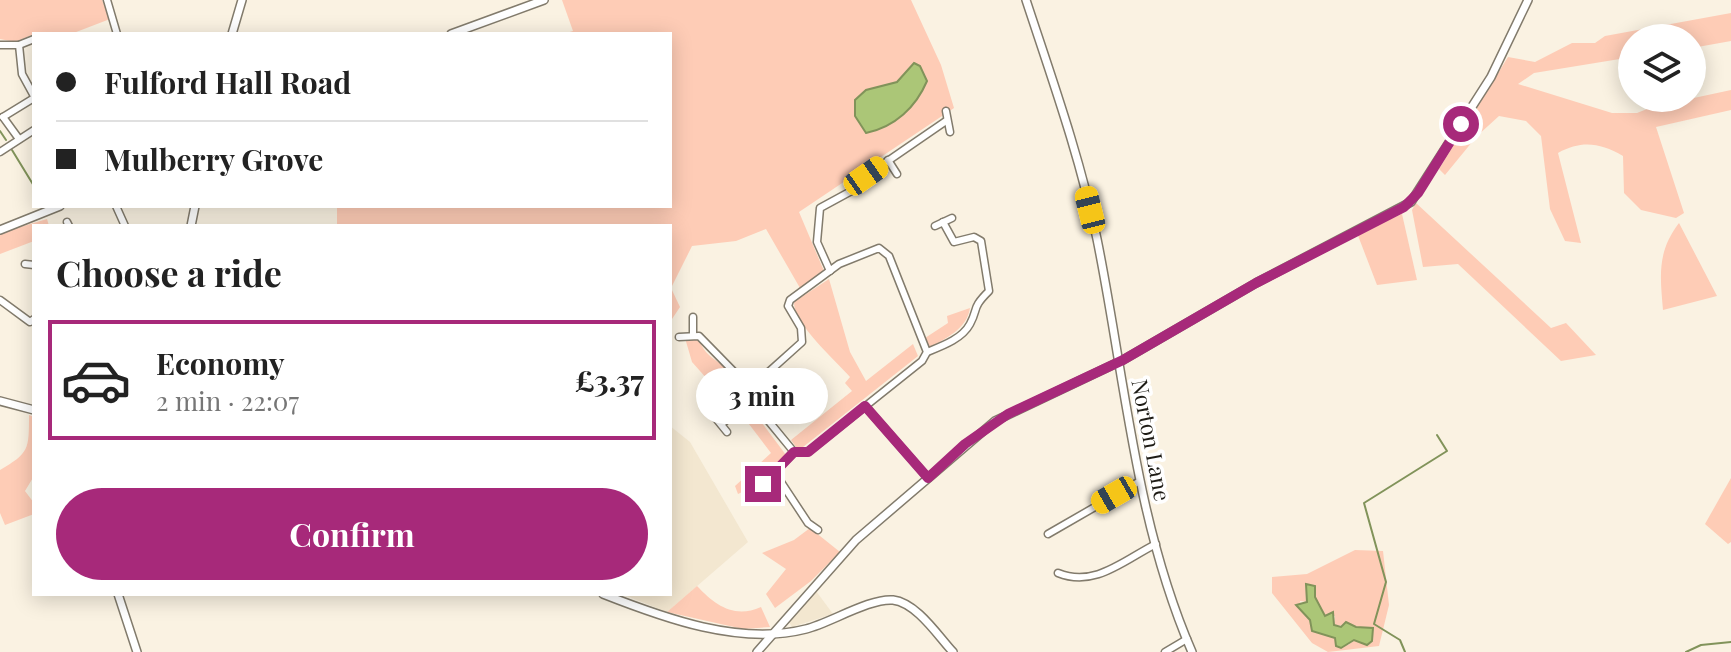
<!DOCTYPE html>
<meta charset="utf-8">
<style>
body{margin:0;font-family:"Playfair Display",serif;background:#f2f2f2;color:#222;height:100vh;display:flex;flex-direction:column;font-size:30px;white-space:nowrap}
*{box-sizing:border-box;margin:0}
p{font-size:26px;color:#767676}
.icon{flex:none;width:44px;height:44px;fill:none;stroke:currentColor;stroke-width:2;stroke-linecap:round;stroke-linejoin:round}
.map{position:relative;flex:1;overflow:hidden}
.side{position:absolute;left:32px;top:224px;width:640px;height:372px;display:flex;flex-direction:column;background:#fff;border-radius:0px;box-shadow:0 4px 20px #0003}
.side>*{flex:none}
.top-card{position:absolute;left:32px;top:32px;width:640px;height:176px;border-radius:0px;box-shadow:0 4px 20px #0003;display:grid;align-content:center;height:176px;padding:0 24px;background:#fff}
.controls{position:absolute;left:1618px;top:24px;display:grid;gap:16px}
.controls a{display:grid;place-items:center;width:88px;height:88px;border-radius:50%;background:#fff;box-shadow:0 4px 20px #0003;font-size:40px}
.end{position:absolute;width:36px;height:36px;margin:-18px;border:10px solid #a7297a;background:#fff;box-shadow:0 0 0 4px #fff}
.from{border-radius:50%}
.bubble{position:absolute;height:56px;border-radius:28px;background:#fff;box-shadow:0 4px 20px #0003;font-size:26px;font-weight:700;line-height:56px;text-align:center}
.car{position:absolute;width:24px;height:48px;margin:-24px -12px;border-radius:10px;box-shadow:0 0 6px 2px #0007;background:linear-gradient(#f5c518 24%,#345 0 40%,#f5c518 0 76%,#345 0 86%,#f5c518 0)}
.top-card b{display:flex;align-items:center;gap:28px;height:76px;font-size:30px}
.top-card b+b{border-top:2px solid #e0e0e0}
.top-card i{width:20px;height:20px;background:#222}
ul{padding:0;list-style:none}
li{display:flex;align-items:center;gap:24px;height:120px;margin:0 16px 12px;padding:0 8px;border:4px solid #e0e0e0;border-radius:0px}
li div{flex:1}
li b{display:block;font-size:30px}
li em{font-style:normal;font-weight:700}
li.current{border-color:#a7297a}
li>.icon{width:72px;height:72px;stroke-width:1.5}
h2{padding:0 24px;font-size:36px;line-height:96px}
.cta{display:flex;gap:16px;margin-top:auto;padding:16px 24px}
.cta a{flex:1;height:92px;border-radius:48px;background:#a7297a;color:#fff;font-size:32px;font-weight:700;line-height:92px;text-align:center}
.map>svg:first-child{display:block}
</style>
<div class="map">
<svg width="1731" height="652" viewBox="0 0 1731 652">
<rect width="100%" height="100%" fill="#faf2e2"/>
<!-- built -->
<g fill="#f3e7d0">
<polygon points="670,426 690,442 748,542 667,612 622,594 670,594"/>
<polygon points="816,591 833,614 792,627 789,622"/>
</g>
<!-- green -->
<g fill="#feccb6" fill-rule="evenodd">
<polygon points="0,0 102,0 110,19 71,34 34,34 15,42 0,39"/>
<polygon points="562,0 911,0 941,65 954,108 799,212 824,271 800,288 766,229 736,241 692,246 671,288 680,307 670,322 670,226 337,226 337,206 670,206 670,34 563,34 573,31"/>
<path d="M1731 13V41L1692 48V38H1632V57L1534 73 1518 84 1612 113H1637L1652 107 1731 90V110L1656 127 1684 213 1676 218 1641 210 1624 193 1623 156C1600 143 1582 140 1558 153L1581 243 1565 241 1550 209 1541 136 1526 121 1499 116 1477 136 1445 175 1439 169 1508 57 1535 62 1572 43H1595L1605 36Z"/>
<polygon points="1416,203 1551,328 1566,323 1596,355 1561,361 1458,264 1423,267 1412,210"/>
<polygon points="1402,214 1417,280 1377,285 1357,233"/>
<polygon points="47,219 49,226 34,226 34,241 0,254 0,233"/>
<path d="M1679 223 1717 296 1663 310C1660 275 1657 252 1679 223Z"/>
<path d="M829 279 850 352 866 381 913 344 918 356 803 447H796L791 440 852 391 845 383 850 377C835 360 793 323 794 302Z"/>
<path d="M970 308C967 329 946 338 929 348L925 338 948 323 947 316Z"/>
<path d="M694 337C701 341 701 346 706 352 719 367 746 371 744 399L786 455 759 484 738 494 735 486 771 453 713 377 708 380 692 362 685 338Z"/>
<path d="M29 415 34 417V476L25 491 34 503V514L5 525 0 513V470C29 453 29 450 29 415Z"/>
<polygon points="1731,478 1731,542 1728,544 1705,524"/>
<polygon points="810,528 840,552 811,581 775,608 766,594 786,569 762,553 794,540"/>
<path d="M1355 550 1383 551 1389 605 1379 646 1328 652 1312 643 1272 593V577L1307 574ZM1308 588 1325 616H1335L1334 625 1373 628 1361 643 1355 640 1348 645C1327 634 1304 625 1300 601L1307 602Z"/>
<path d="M697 586C715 605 734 619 761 607L770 627 743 629 667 612Z"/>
</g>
<!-- water -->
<g fill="#abc677" stroke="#81935a" stroke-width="2">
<path d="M914 63 920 66 927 81C916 107 895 127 866 133L855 116V100L866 90 897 82Z"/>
<polygon points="1306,584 1315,586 1315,597 1325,616 1333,612 1334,625 1341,627 1346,622 1356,627 1373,628 1372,641 1367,645 1354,640 1341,648 1336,646 1335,638 1312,631 1310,620 1296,605 1307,602"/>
</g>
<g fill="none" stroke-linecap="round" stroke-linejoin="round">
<!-- stream -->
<g stroke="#81935a" stroke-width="2">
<polyline points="0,131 6,140"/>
<polyline points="12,150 34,186"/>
<polyline points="47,206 47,207"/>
<polyline points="1405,652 1400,640 1374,624 1386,582 1364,503 1447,451 1437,435"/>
<polyline points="1686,652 1701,645 1731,642"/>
</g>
<!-- minor casing -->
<g stroke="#827b6c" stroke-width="9">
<g id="minor">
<polyline points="107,0 117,34"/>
<polyline points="0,45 19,45 34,39"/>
<polyline points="19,45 22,74 34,96"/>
<polyline points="946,111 950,132"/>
<polyline points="3,117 34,98"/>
<polyline points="3,117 19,139"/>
<polyline points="0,152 34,130"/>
<polyline points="888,160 897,174"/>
<polyline points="116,206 125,226"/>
<polyline points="67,222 69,226"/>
<polyline points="935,226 952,218"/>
<polygon points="879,248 889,256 927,352 922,361 808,452 794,452 757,407 753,386 802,342 801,328 788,306 790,300 839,264"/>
<polyline points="25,264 34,265"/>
<polyline points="830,271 817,242 820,208 855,189 866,176 946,121"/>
<polyline points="0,300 30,322 34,319"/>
<polyline points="693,317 693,334"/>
<polyline points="679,337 699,336 745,383 753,386"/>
<path d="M927 352C942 346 962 339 970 324 979 307 971 309 989 291L981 241 974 237 954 242 943 222"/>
<polyline points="865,406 928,478"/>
<polyline points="714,416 727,432"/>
<polyline points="721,424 754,400"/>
<polyline points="775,473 808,523 818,530"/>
<polyline points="763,484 794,452"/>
<polyline points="1048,534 1140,481"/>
<path d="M1058 573C1095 588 1124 560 1156 544"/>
<polyline points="1165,652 1187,639"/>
</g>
</g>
<!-- tertiary casing -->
<g stroke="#827b6c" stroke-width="10">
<g id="tertiary">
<path d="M1026 0C1052 79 1080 157 1097 239 1125 377 1135 521 1192 652"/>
<polyline points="232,34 242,0"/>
<polyline points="451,34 544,0"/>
<polyline points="191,226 195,206"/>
<polyline points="0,230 60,206"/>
<polyline points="0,401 34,410"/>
<polyline points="118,594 137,652"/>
<path d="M603 594C664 618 740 646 806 629 830 623 870 598 893 600 917 603 938 636 953 652"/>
<polyline points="757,652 856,540 995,421 1123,360 1256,283 1411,202 1491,77 1528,0"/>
</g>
</g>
<!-- minor -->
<use href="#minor" stroke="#fff" stroke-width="6"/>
<!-- tertiary -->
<use href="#tertiary" stroke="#fff" stroke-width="7"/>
</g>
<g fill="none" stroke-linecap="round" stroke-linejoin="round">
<!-- route -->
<polyline stroke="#a7297a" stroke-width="10" points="763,484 794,452 808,452 865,406 928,478 965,444 1008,414 1123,360 1256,283 1404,207 1418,193 1461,124"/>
</g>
<g text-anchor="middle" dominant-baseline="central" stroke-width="7" stroke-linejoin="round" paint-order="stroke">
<!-- street labels -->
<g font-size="22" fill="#1e1c16" stroke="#fff">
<text transform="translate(1152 440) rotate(79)">Norton Lane</text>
</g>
</g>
</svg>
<div class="controls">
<a><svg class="icon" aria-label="layers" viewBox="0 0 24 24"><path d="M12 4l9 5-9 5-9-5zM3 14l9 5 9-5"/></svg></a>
</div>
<i class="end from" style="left:1461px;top:124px"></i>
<i class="end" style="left:763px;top:484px"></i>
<div class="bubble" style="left:696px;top:368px;width:132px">3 min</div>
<i class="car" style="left:866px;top:176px;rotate:55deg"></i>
<i class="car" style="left:1090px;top:210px;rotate:346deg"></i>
<i class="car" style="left:1114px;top:495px;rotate:240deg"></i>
<div class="top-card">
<b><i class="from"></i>Fulford Hall Road</b>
<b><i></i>Mulberry Grove</b>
</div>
<section class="side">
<h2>Choose a ride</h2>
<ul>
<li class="current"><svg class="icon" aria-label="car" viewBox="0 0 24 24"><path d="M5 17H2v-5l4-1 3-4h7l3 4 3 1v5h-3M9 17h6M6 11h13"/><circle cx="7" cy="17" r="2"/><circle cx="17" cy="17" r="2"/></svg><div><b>Economy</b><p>2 min · 22:07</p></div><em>£3.37</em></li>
</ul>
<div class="cta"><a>Confirm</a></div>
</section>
</div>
